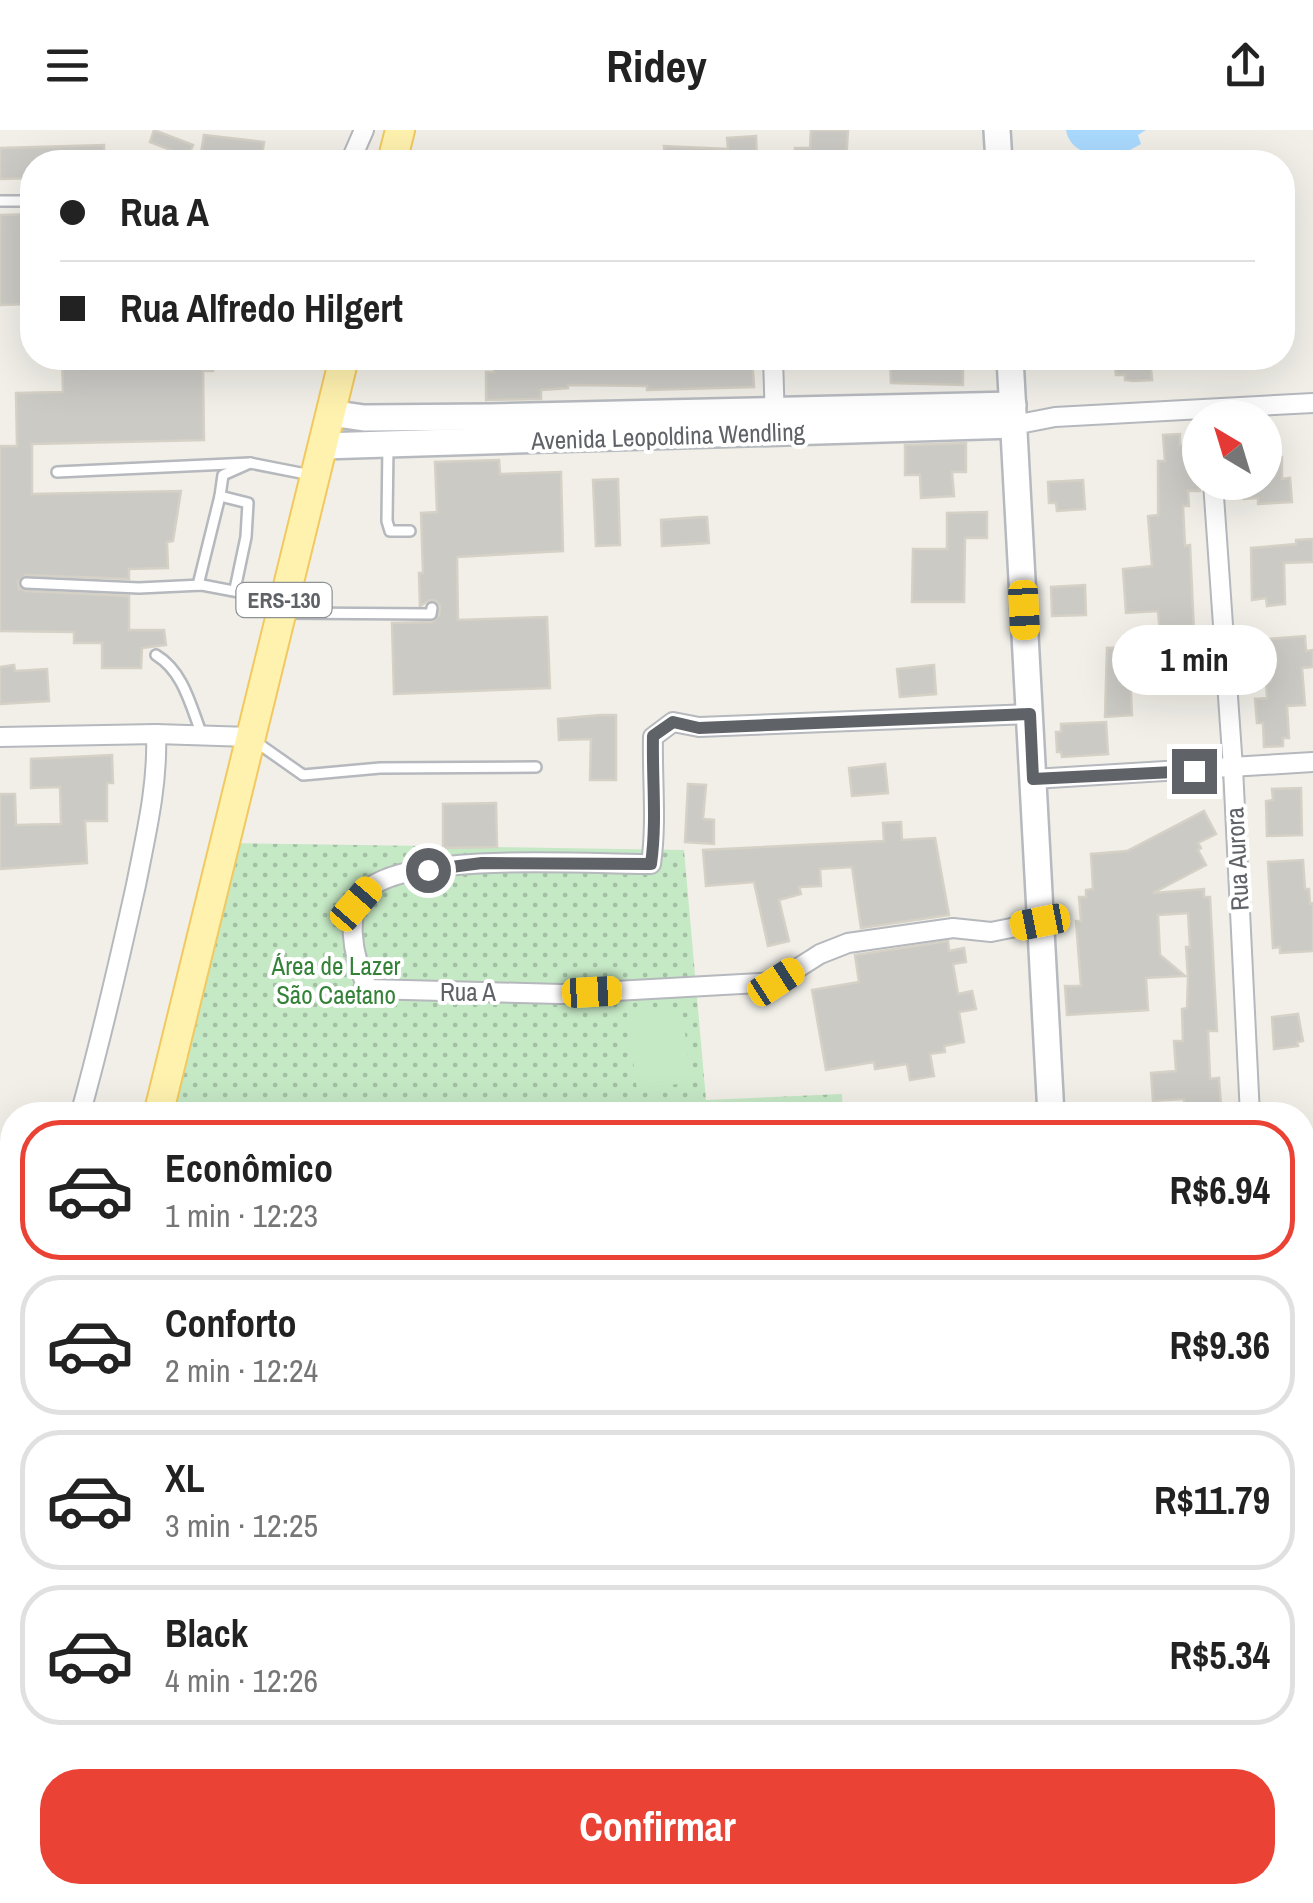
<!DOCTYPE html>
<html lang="pt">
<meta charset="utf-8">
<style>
body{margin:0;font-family:"Archivo Narrow",sans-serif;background:#f6f6f6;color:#222;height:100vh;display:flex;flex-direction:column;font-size:38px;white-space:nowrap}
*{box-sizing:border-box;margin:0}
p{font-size:32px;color:#767676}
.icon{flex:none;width:55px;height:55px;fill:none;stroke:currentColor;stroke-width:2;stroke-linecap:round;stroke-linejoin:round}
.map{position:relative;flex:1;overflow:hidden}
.sheet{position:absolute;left:0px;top:972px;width:1315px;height:802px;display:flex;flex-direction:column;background:#fff;border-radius:40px 40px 0 0;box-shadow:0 10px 40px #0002}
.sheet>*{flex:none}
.banner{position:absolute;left:20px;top:20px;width:1275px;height:220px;border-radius:40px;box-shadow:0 10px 40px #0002;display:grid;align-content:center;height:220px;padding:0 40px;background:#fff}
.needle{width:65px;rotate:322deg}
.fabs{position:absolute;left:1182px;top:270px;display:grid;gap:20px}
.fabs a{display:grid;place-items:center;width:100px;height:100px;border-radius:50%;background:#fff;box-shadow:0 10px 40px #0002;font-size:50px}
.end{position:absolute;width:45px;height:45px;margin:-22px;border:12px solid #5f6368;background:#fff;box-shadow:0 0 0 5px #fff}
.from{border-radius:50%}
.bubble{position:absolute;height:70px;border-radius:35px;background:#fff;box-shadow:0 10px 40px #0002;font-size:32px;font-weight:700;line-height:70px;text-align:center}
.car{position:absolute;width:30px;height:60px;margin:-30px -15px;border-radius:12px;box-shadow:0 0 8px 2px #0007;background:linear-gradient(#f5c518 24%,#345 0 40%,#f5c518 0 76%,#345 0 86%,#f5c518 0)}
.banner b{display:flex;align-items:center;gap:35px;height:95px;font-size:38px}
.banner b+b{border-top:2px solid #e0e0e0}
.banner i{width:25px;height:25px;background:#222}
ul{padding:18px 0 0;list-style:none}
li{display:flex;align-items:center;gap:30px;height:140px;margin:0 20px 15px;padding:0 20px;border:5px solid #e0e0e0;border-radius:40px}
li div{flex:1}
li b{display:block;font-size:38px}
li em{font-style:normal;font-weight:700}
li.on{border-color:#ea4335}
li>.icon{width:90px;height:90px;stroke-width:1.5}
.button{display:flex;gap:20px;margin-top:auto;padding:20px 40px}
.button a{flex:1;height:115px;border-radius:40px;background:#ea4335;color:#fff;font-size:40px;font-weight:700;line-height:115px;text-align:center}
header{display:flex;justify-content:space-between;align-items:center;height:130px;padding:0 40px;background:#fff;font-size:45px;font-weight:700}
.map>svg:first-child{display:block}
</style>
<header><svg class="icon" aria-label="menu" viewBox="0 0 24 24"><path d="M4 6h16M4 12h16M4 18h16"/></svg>Ridey<svg class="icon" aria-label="share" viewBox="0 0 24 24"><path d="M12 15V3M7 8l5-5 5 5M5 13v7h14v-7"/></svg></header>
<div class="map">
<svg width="1313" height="1773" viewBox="0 0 1313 1773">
<defs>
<pattern id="grass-dots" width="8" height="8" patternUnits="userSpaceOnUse" patternTransform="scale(2.5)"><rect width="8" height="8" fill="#c5e8c5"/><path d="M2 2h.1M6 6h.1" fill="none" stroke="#a3c0a4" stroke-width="1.8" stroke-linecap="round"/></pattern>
</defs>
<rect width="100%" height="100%" fill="#f1efe8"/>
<!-- grass -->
<polygon fill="url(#grass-dots)" points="225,713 684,720 706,970 842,964 843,985 158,985"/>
<!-- pitch -->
<polygon fill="#c5e8c5" points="682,878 691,952 637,960 627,885"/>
<!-- water -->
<path fill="#aadaff" d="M1066 0H1146L1138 5 1141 14 1111 30C1092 25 1070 22 1066 0Z"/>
<!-- building -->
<g fill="#cccac5" stroke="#d6d1c6" stroke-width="2.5">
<polygon points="154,0 193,15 188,27 150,12"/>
<polygon points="811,0 848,0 846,32 794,32 795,18 810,18"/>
<polygon points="204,5 264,12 261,32 200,29"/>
<polygon points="756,6 757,32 665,32 664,16 728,19 727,8"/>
<polygon points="104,15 104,32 32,32 32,48 0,49 0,18"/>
<polygon points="32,84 32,174 0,175 0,85"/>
<polygon points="62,228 212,228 213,241 203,241 204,310 32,314 32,364 181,361 173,411 167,412 168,438 129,439 129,449 26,445 18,452 19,458 26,461 129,466 129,500 164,500 166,515 142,518 141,538 102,538 102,513 74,513 74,502 0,501 0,316 17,316 16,263 63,262"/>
<polygon points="493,228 528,228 529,239 577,236 577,228 752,228 754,257 647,260 647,256 568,255 568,258 541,260 541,269 486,270 486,242 494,242"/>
<polygon points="890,228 963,228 963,255 891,253"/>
<polygon points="1114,228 1150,228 1152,250 1133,251 1125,250 1125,245 1116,245"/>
<polygon points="1180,304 1180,315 1198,314 1200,361 1188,361 1189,376 1183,376 1185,416 1190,415 1196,545 1130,546 1132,585 1105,587 1107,518 1161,515 1158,481 1126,483 1123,439 1152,436 1148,386 1158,385 1158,331 1165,331 1163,305"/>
<polygon points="966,313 966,342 952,342 954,366 921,368 920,345 905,345 905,315"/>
<polygon points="1265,327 1282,327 1282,349 1290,348 1292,372 1258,374 1258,368 1244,369 1243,352 1265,352"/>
<polygon points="499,330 500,344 561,342 563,421 457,427 458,490 547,487 550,558 394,564 392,493 432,492 439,485 440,476 436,471 430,470 420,476 419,443 423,443 421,383 437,382 435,332"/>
<polygon points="618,349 620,415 596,416 593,350"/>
<polygon points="1083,350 1085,379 1057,381 1056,373 1049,373 1048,352"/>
<polygon points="987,382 987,408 965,408 964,472 912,472 913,419 947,419 947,383"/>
<polygon points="700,387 707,387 709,413 662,416 661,390"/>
<polygon points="1313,409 1313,432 1284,433 1285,474 1267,476 1266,468 1252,470 1251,418 1296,414 1296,410"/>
<polygon points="1085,455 1086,485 1052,486 1051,457"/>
<polygon points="1305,506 1306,521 1313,520 1313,537 1302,538 1305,575 1287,576 1289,608 1283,608 1283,616 1264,617 1263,593 1257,593 1255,569 1267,568 1266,551 1271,551 1268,509"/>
<polygon points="14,535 15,541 47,539 49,571 0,574 0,537"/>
<polygon points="934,535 936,564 900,567 897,539"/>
<polygon points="600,585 616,585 616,650 590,650 591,609 559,610 558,589"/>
<polygon points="1106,592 1108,624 1062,627 1061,622 1057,622 1056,602 1061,602 1061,594"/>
<polygon points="112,625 113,653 107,653 107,691 85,691 87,733 0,739 0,664 15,664 16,695 61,694 60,657 31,658 31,629"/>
<polygon points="885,634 888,663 852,666 849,638"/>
<polygon points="688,654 706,655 703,689 714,690 714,714 685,712"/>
<polygon points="1301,658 1302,705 1267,706 1266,671 1273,670 1272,659"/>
<polygon points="496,673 497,717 443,718 443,674"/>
<polygon points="1204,681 1216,704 1198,713 1201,718 1198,720 1206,735 1153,763 1204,759 1204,767 1210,767 1217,901 1208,901 1210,949 1219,948 1221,975 1184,978 1184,969 1153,971 1151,943 1176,941 1174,911 1183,911 1182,879 1187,878 1188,848 1186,817 1190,817 1188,783 1158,785 1160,825 1185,846 1146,848 1148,880 1067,885 1065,856 1081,856 1076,791 1081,791 1079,767 1086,767 1086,760 1093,759 1091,724 1127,721"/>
<polygon points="901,692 902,710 935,708 949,785 861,798 852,737 820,739 821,756 799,757 801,764 779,770 789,811 768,816 754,752 706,756 703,720 884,711 883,693"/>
<polygon points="1303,730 1305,759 1309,759 1310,774 1313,773 1313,821 1280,823 1280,817 1273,818 1268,732"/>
<polygon points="948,811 949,821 964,818 966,832 953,834 958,864 972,861 976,879 959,882 964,912 944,916 945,922 930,924 934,946 910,950 907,934 875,939 874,932 826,940 812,860 859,852 855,825"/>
<polygon points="1298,884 1303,911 1297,912 1298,916 1274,919 1272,887"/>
</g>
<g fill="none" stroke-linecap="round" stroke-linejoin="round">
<!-- lane casing -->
<g stroke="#b5b8bc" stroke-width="14">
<g id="lane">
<polyline points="0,71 32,71"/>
<polyline points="388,316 387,391 390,401 410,401"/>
<polyline points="57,342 250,333"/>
<polyline points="220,366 223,345 250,333 311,345"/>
<polyline points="26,453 139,458 202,455 281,470"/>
<polyline points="198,455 220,366 248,373 246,407 235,459"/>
<polyline points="284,483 431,484 432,478"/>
<path d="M156 525C184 542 191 577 202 605"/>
<polyline points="256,612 303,645 380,638 536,637"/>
<polyline points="0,1108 12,1107"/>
<polyline points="5,1773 3,1760 12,1732"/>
</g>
</g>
<!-- street casing -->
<g stroke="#b5b8bc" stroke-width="22">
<g id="street">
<polyline points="350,32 364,0"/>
<polyline points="773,228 775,292"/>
<polyline points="1014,295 1055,287 1313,273"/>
<polyline points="1213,352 1233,638 1250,985"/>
<path d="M1030 584 699 597 673 592 653 607C652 650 657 691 651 734 587 734 426 723 375 754 339 775 354 830 368 859L561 864 776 852 820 824 848 813 953 798 991 802 1041 792"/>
<polyline points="0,607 156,604 250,607"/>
<polyline points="1033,649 1313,632"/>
<path d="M80 985C101 909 119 832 136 755 146 704 158 655 156 604"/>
<polyline points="1302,1076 1313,1075"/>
<polyline points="0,1289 12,1240"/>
<polyline points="1096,1762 1096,1773"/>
</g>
</g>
<!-- secondary casing -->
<g stroke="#b6babf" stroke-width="30">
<g id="secondary">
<polyline points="997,0 999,32"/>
<polyline points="1010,228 1051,985"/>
<polyline points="330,283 364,288 490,287 1013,275"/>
<polyline points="322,316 1014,295"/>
<polyline points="1302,1432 1313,1440"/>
<polyline points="1302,1591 1313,1590"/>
<polyline points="0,1646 12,1644"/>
</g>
</g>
<!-- primary casing -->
<g stroke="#f2c960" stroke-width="32">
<g id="primary">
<polyline points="392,32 400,0"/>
<polyline points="158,985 344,228"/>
<polyline points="0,1621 12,1571"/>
</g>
</g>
<!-- lane -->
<use href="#lane" stroke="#fff" stroke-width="9"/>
<!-- street -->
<use href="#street" stroke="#fff" stroke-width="18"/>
<!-- secondary -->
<use href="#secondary" stroke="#fff" stroke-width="25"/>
<!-- primary -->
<use href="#primary" stroke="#fff2af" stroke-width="28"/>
</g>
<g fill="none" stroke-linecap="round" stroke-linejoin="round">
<!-- route -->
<path stroke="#5f6368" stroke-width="12" d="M428 740 482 733 651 734C657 691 652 650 653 606L673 592 699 598 1030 584 1033 649 1194 641"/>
</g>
<g text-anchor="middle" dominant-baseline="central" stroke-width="8" stroke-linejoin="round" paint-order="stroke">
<!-- shield labels -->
<rect fill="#fff" stroke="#8f9295" stroke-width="2.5" x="236.5" y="453" width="95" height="34" rx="8"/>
<g font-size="22" font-weight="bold" fill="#5f6368">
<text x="284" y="470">ERS-130</text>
</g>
<!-- street labels -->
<g font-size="25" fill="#5f6368" stroke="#fff">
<text transform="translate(668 306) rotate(-2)">Avenida Leopoldina Wendling</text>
<text transform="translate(1237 729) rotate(-93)">Rua Aurora</text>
<text x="468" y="862">Rua A</text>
</g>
<!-- park labels -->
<g font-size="25" fill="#348238" stroke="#fff">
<text x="336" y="836">Área de Lazer<tspan x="336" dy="29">São Caetano</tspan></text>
</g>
</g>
</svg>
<div class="fabs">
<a><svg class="needle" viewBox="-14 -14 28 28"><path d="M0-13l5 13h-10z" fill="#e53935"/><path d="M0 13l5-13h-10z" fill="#767676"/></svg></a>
</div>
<i class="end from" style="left:428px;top:740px"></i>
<i class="end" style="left:1194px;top:641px"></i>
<div class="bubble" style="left:1112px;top:495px;width:165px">1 min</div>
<i class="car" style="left:1024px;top:480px;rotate:177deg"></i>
<i class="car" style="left:356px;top:774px;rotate:41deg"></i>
<i class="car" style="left:1040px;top:792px;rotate:259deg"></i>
<i class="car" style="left:776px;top:852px;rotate:57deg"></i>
<i class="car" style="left:592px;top:862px;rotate:87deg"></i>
<div class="banner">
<b><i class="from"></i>Rua A</b>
<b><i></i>Rua Alfredo Hilgert</b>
</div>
<section class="sheet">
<ul>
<li class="on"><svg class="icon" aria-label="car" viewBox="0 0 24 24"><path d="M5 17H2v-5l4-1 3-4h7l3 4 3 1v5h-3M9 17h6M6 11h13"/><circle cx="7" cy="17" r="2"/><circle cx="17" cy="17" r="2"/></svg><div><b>Econômico</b><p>1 min · 12:23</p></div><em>R$6.94</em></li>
<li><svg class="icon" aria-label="car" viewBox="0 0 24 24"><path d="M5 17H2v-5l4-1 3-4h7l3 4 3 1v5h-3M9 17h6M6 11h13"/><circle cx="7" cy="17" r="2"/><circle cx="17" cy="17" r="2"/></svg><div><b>Conforto</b><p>2 min · 12:24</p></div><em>R$9.36</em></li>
<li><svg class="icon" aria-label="car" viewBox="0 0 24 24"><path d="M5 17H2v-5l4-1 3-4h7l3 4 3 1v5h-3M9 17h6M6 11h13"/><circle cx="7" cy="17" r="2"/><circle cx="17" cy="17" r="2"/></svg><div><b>XL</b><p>3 min · 12:25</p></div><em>R$11.79</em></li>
<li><svg class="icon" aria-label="car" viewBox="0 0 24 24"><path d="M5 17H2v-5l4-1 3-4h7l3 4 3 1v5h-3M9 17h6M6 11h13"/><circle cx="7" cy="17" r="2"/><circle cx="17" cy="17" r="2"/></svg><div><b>Black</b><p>4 min · 12:26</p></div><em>R$5.34</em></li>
</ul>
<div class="button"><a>Confirmar</a></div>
</section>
</div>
